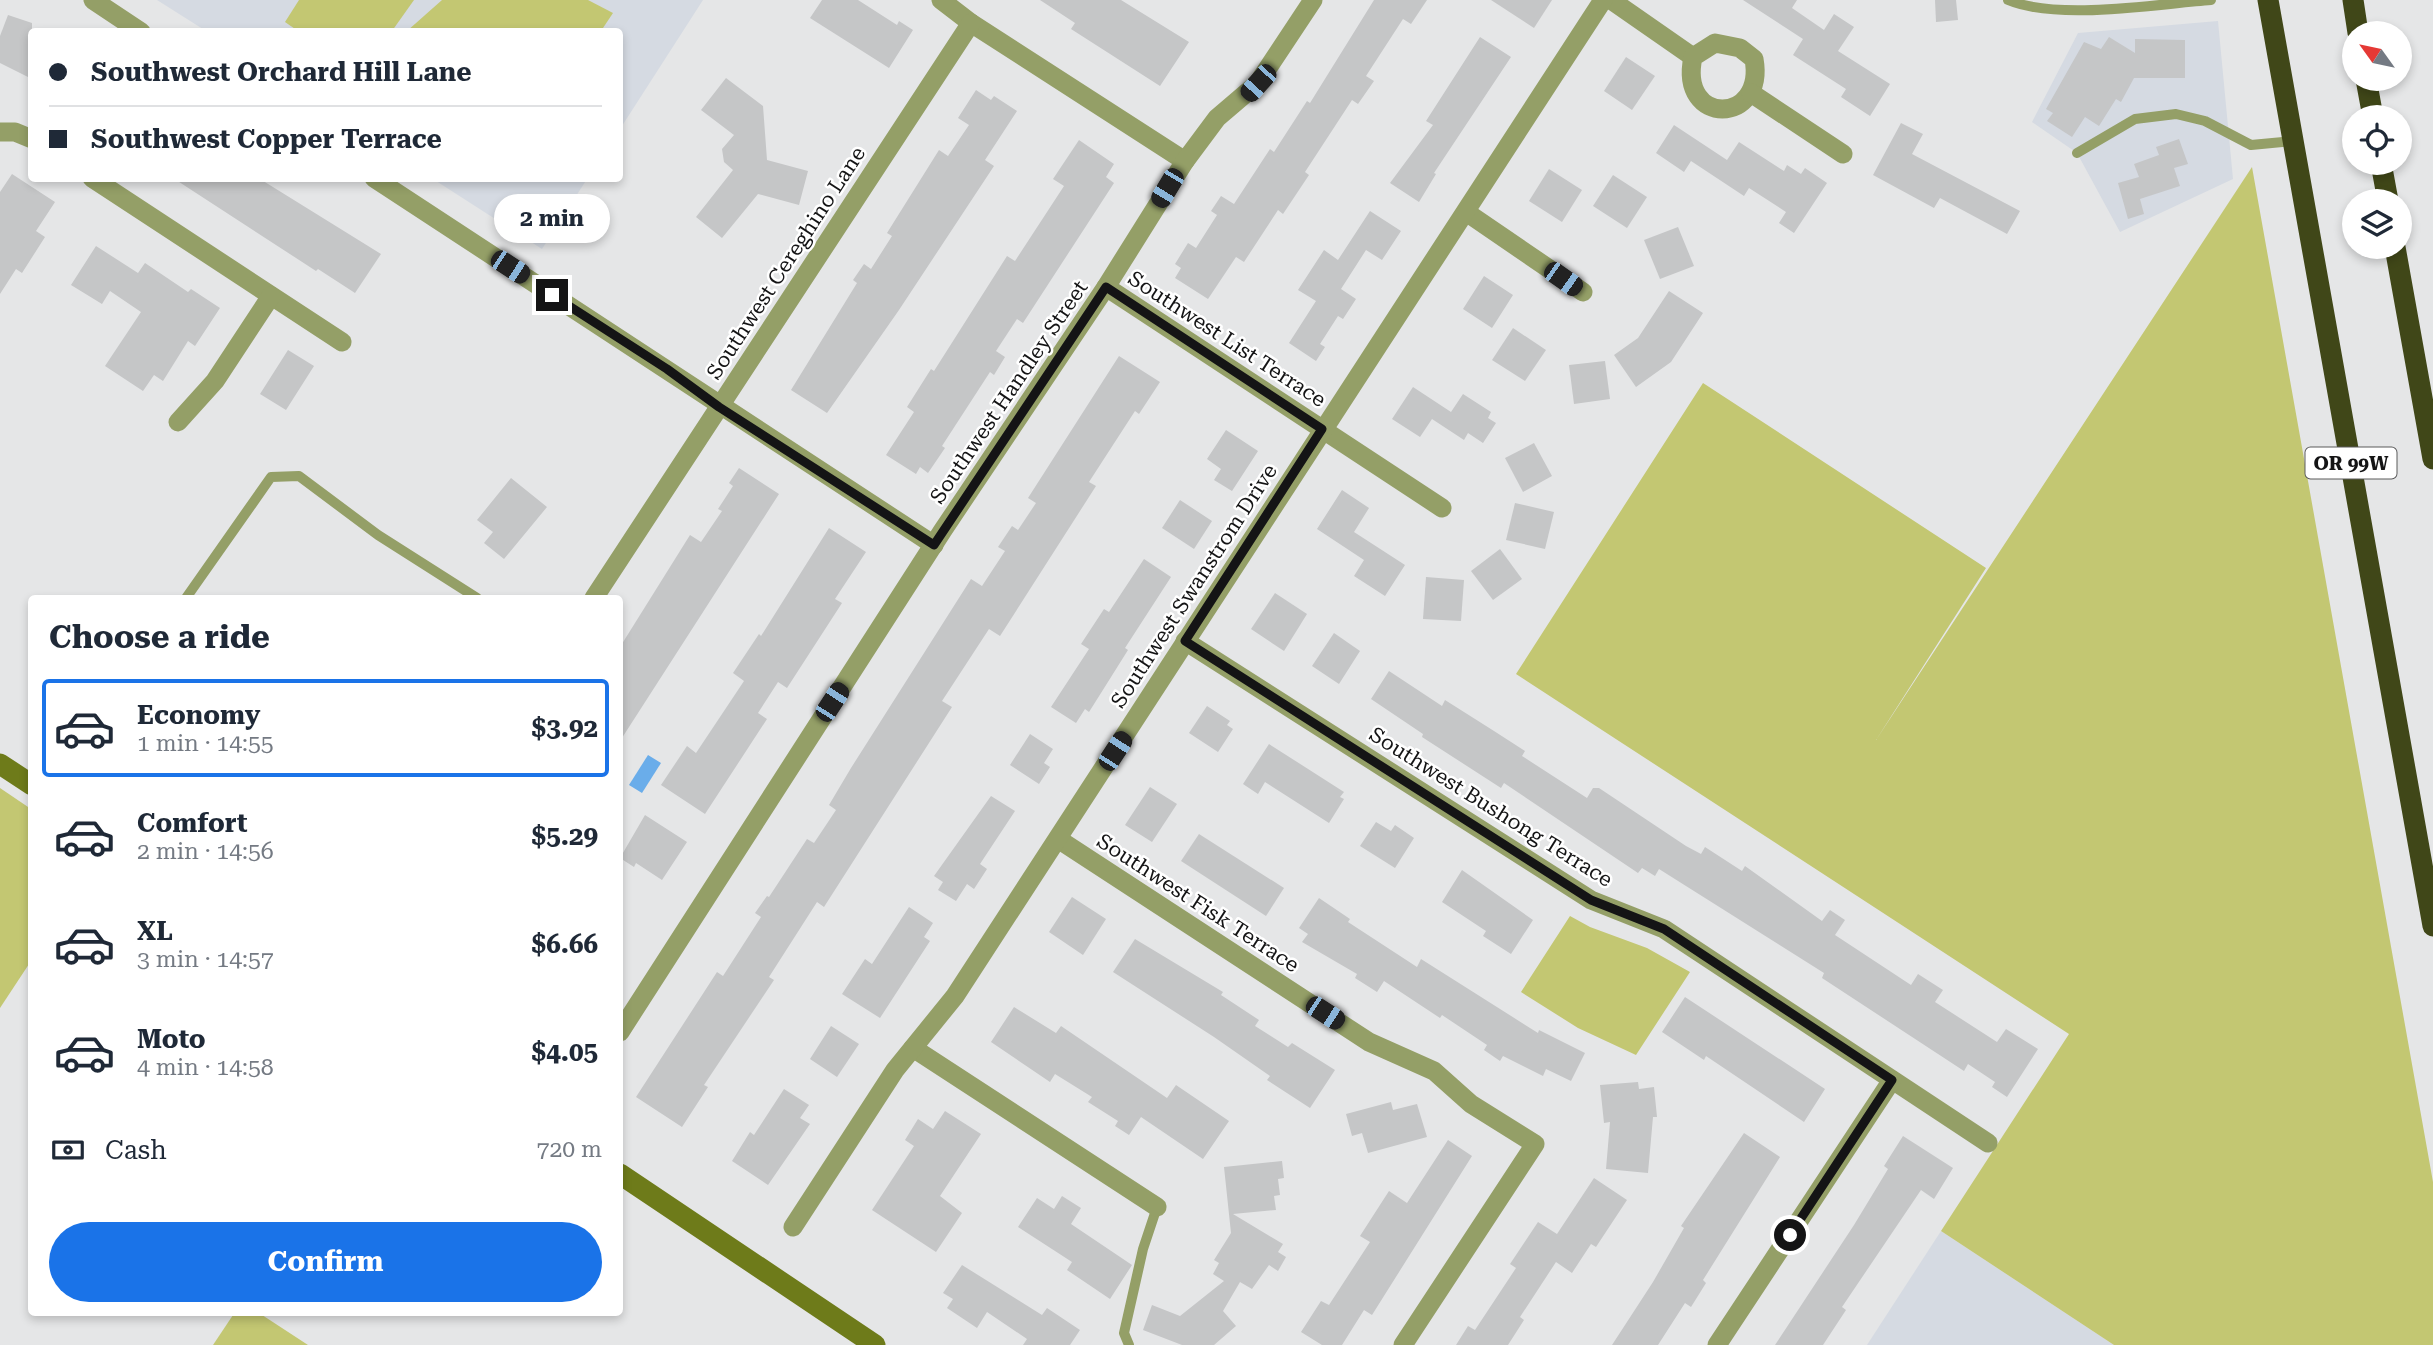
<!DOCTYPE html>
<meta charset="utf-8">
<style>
body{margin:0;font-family:"Roboto Serif",serif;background:#f2f2f3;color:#1f2937;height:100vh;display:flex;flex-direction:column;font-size:26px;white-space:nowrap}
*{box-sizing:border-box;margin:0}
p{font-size:23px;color:#747a83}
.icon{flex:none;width:38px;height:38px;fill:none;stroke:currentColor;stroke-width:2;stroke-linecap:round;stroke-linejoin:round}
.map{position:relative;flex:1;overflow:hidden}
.drawer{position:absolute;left:28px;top:595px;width:595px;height:721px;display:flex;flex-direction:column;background:#fff;border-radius:7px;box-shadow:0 4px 10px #0003}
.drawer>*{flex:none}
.top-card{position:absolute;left:28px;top:28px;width:595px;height:154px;border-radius:7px;box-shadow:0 4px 10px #0003;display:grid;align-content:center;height:154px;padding:0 21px;background:#fff}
.needle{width:46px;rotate:303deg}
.buttons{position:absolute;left:2342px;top:21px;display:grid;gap:14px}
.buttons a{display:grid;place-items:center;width:70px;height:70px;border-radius:50%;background:#fff;box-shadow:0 4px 10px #0003;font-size:35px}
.end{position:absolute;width:32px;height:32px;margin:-16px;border:9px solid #141415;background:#fff;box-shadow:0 0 0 4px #fff}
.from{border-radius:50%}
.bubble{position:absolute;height:49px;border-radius:24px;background:#fff;box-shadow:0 4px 10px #0003;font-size:23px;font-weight:700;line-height:49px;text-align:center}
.car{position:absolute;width:21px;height:42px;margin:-21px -10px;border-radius:9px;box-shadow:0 0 5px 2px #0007;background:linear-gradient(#222 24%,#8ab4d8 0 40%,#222 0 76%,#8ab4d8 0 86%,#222 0)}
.top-card b{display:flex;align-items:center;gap:24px;height:66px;font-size:26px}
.top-card b+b{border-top:2px solid #e0e1e3}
.top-card i{width:18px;height:18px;background:#1f2937}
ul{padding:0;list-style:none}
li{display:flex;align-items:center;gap:21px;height:98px;margin:0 14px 10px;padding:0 7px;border:4px solid transparent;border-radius:7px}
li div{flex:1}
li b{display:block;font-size:26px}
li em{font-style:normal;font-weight:700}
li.current{border-color:#1a73e8}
li>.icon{width:63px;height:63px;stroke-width:1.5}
h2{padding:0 21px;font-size:32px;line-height:84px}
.pay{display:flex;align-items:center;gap:18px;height:77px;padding:0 21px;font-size:26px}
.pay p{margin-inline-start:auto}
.cta{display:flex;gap:14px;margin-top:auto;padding:14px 21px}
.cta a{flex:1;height:80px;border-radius:42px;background:#1a73e8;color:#fff;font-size:28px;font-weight:700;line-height:80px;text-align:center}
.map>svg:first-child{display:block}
</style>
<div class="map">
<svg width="2433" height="1345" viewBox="0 0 2433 1345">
<rect width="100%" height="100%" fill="#e5e6e7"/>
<!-- built -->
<g fill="#d5dae2">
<polygon points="157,0 703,0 620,129 620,32 206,31"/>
<polygon points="2218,21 2233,179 2120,232 2077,153 2032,122 2078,33"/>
<polygon points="433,179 587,179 542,249"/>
<polygon points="1941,1231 2114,1345 1867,1345"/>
</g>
<!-- green -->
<g fill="#c3c772">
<polygon points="299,0 414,0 392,31 298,31 285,22"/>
<polygon points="442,0 588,0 613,13 601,31 407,31"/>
<polygon points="2252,167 2433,1182 2433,1345 2114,1345 1941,1231 2069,1034 1516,674 1703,383 1986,568 1876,740"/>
<polygon points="0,788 31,809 31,961 0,1008"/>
<polygon points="1570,916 1590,927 1647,948 1690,972 1636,1055 1578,1028 1521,992"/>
<polygon points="235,1312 259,1313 308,1345 213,1345"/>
</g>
<!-- water -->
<polygon fill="#6aadea" points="648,755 661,763 642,793 629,785"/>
<!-- building -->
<g fill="#c5c6c7">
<polygon points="822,0 858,0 897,25 899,21 913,30 889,68 810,18"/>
<polygon points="1040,0 1121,0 1189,42 1160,86 1071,29 1075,23"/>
<polygon points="1374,0 1427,0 1411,24 1403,19 1366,76 1374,81 1358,104 1352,100 1305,172 1309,175 1283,214 1278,210 1244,262 1236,257 1208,299 1175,278 1181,268 1175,264 1188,243 1196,248 1217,215 1211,211 1221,196 1234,204 1270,149 1274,152 1307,101 1310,103"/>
<polygon points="1491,0 1552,0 1534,28"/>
<polygon points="1743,0 1797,0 1792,8 1824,30 1834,14 1854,27 1838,51 1890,84 1870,116 1841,97 1846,89 1793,55 1803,39"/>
<polygon points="1935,0 1956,0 1958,20 1936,22"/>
<polygon points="8,15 32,23 32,79 0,63 0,36"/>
<polygon points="1480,37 1511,57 1434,173 1436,174 1419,202 1390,183 1433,125 1426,121"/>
<polygon points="2109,37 2135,53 2135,39 2185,40 2185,78 2134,78 2121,102 2116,99 2099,126 2085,117 2072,137 2047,121 2053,113 2046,109 2084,42 2101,49"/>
<polygon points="1626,57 1655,76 1632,110 1604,91"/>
<polygon points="726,78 763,106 767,160 808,171 799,205 758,194 722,238 696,217 733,170 724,162 722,149 734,135 701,110"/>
<polygon points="976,90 991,100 994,96 1017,111 985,160 994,166 899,310 827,413 791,390 857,283 853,280 864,264 871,269 892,236 887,233 939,150 948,156 969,125 958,118"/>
<polygon points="1901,123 1923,134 1912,154 2020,211 2007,234 1940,198 1934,208 1873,175"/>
<polygon points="1674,125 1727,160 1739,142 1784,171 1787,165 1801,174 1805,168 1827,183 1794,233 1779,223 1786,212 1749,188 1744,196 1691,161 1684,172 1656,153"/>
<polygon points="2179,139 2188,164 2174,168 2180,186 2140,199 2144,214 2128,219 2118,183 2139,177 2134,164 2159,155 2156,147"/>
<polygon points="1079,140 1114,164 1106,177 1114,183 1023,323 1017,319 996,351 1005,357 994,375 990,372 942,446 945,448 928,473 920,467 916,474 886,455 914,412 907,407 931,369 934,371 1007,256 1015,261 1064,186 1053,179"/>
<polygon points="1549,169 1582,190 1562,222 1529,201"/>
<polygon points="12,174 55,202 36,231 45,237 22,273 16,269 0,294 0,192"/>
<polygon points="1613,175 1647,197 1627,228 1593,206"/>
<polygon points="173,178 260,179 381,254 355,293 318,269 316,271"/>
<polygon points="1370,211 1401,231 1382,260 1366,250 1341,289 1356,299 1343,319 1338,316 1320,344 1325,347 1316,361 1289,343 1316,301 1298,290 1324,250 1338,260"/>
<polygon points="1678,227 1694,266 1660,279 1644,240"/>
<polygon points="96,246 138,273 145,263 188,292 191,289 220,308 195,346 188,341 163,381 154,375 143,391 105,366 141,312 110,291 102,304 71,285"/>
<polygon points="1484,276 1513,295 1492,328 1463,309"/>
<polygon points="1669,291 1703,313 1671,362 1636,387 1614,355 1638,338"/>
<polygon points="1513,328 1546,350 1525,381 1492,360"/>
<polygon points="288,350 314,366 286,410 260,394"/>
<polygon points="1119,356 1160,382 1139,414 1135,411 1089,482 1096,486 1000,636 989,629 942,701 952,707 824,907 817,902 769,977 774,980 704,1085 708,1087 682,1127 636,1097 717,972 723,976 761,917 755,913 767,896 769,897 807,839 814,843 836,810 829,805 851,768 971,579 982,586 1005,551 998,547 1012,526 1018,530 1036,503 1028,498"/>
<polygon points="1605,361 1610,399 1574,404 1569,365"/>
<polygon points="1413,387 1451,412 1463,394 1491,412 1488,418 1496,423 1483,443 1468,433 1464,440 1432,419 1420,437 1392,419"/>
<polygon points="1226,430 1258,451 1232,491 1214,480 1221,469 1207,459"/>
<polygon points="1534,443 1552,476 1523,492 1505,458"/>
<polygon points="739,468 779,494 620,741 620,647 690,535 701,542 722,511 718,509 733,486 729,483"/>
<polygon points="511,478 547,507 504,559 484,543 493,532 477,520"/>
<polygon points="1342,490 1369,508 1354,532 1405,565 1385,596 1354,576 1364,560 1317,529"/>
<polygon points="1180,500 1212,521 1194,549 1162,528"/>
<polygon points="1515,503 1554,512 1545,549 1506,540"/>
<polygon points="829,528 866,552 835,599 842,603 787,688 778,682 758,713 767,719 705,814 661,785 687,746 696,753 744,681 733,673 759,634 761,636"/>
<polygon points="1500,549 1522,579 1493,600 1471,571"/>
<polygon points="1144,559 1171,577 1125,648 1128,650 1101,693 1089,712 1085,709 1076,723 1051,707 1089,649 1081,644 1104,609 1109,612"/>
<polygon points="1426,577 1464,580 1461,621 1423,619"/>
<polygon points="1275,593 1307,614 1284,651 1251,629"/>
<polygon points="1334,633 1360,651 1339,684 1312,666"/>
<polygon points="1389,671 1442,706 1445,700 1494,731 1525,751 1522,756 1587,798 1593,788 1599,788 1686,846 1701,854 1705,847 1742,871 1745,866 1822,921 1830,910 1845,920 1835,935 1911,985 1918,974 1943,990 1935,1002 1997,1042 2006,1029 2038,1049 2007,1097 1992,1087 1995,1082 1968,1064 1964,1071 1822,978 1824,973 1659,869 1655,876 1642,868 1638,873 1504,783 1501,788 1422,737 1423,734 1371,699"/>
<polygon points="1207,706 1230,721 1227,725 1233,729 1218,752 1189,733"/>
<polygon points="1030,734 1053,749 1044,763 1050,767 1039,784 1010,765"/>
<polygon points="1269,744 1344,792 1340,797 1344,799 1329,823 1265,782 1258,794 1243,784"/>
<polygon points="1150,787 1177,804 1152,842 1125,825"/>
<polygon points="991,796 1015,811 980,864 987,869 974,889 967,884 956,901 938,890 943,882 934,876"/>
<polygon points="645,815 687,842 662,880 636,863 634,867 620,858"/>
<polygon points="1376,822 1391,831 1395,825 1414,838 1395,868 1360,846"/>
<polygon points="1199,834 1284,888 1266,916 1181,861"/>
<polygon points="1462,870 1533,920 1511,954 1483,936 1486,931 1442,902"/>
<polygon points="1072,897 1106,919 1083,955 1049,932"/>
<polygon points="1319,898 1350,919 1348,922 1417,967 1421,959 1538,1033 1539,1030 1585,1053 1571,1081 1546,1069 1543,1076 1503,1056 1500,1061 1484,1050 1487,1045 1442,1015 1440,1018 1384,981 1377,992 1355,978 1357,974 1302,942 1308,934 1299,928"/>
<polygon points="909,907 933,923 924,937 930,941 880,1018 842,994 865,959 872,964"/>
<polygon points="1135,939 1223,992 1221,995 1259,1020 1255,1026 1288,1047 1292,1043 1335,1070 1310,1108 1267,1080 1270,1076 1214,1037 1113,972"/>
<polygon points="1685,997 1825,1089 1804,1122 1706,1056 1704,1060 1662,1032"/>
<polygon points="1014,1007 1056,1033 1061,1026 1167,1098 1176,1085 1229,1121 1203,1159 1141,1117 1129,1135 1115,1126 1118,1121 1088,1102 1092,1097 1055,1074 1050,1082 991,1042"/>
<polygon points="831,1026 859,1044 837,1077 810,1059"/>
<polygon points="1638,1082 1639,1089 1654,1087 1657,1117 1653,1117 1648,1173 1606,1169 1610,1122 1604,1123 1600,1085"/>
<polygon points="784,1089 809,1105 800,1118 810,1124 768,1185 732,1161 750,1132 754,1135"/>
<polygon points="1391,1102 1393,1110 1417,1104 1427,1137 1368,1153 1362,1133 1352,1136 1346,1114"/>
<polygon points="945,1111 981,1134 940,1196 962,1213 936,1252 872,1210 914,1146 905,1140 918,1119 933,1129"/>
<polygon points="1744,1133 1780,1157 1703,1280 1706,1283 1691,1307 1685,1303 1658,1345 1612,1345 1653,1282 1684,1228 1681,1226"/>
<polygon points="1903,1136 1953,1168 1934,1199 1921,1190 1842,1307 1846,1310 1823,1345 1775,1345 1854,1225 1888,1169 1884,1166"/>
<polygon points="1448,1140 1472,1156 1372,1315 1364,1310 1342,1345 1322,1345 1301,1332 1321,1301 1329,1305 1370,1242 1360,1236 1389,1191 1407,1203"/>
<polygon points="1282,1161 1284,1178 1278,1179 1280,1195 1274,1196 1276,1210 1233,1214 1283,1244 1278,1252 1286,1257 1278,1271 1269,1265 1252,1289 1240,1282 1223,1311 1236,1326 1214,1345 1182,1345 1143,1330 1152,1305 1180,1316 1224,1281 1213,1274 1219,1263 1214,1260 1231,1233 1224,1167"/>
<polygon points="1594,1178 1627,1200 1596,1247 1591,1244 1572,1273 1556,1262 1520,1317 1524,1320 1508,1345 1456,1345 1468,1326 1475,1330 1516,1268 1510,1264 1538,1222 1557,1234"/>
<polygon points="1062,1196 1081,1208 1071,1224 1132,1265 1110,1299 1067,1270 1072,1262 1018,1227 1037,1198 1054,1209"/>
<polygon points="962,1265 1042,1315 1047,1308 1080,1330 1070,1345 1023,1345 1027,1339 987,1312 977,1328 947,1308 953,1299 943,1293"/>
</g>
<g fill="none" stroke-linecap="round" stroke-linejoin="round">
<!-- lane -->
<g stroke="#949f67" stroke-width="10">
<path d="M2008 0C2058 21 2156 4 2211 0"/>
<polyline points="2077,153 2135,119 2176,114 2205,121 2251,145 2294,141"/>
<polyline points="186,598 271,477 299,476 378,535 477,598"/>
<polyline points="1129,1345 1124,1333 1143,1249 1157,1207"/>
</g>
<!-- street -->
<g stroke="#949f67" stroke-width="19">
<polyline points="93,0 141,32"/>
<polyline points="941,0 971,23 1185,161"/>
<polyline points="1611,0 1693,57"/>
<path d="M1715 43 1740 48 1754 59C1766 125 1678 127 1693 57Z"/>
<polyline points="1751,93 1843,154"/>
<polyline points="0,132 15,132 32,139"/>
<polyline points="92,178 342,342"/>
<polyline points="374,178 934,545"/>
<polyline points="1466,212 1583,292"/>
<polyline points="1106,287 1442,508"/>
<polyline points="178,422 215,381 271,296"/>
<polyline points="594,598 971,23"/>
<polyline points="1185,641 1591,900 1664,929 1988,1143"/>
<polyline points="1058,839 1369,1042 1434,1071 1471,1104 1535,1144 1403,1345"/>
<polyline points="620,1032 943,530 1106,287 1185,161 1217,118 1258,83 1313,0"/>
<polyline points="913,1048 1157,1207"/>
<polyline points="793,1227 895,1070 955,996 1603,0"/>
<polyline points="1717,1345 1892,1080"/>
</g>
<!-- secondary -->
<g stroke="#6e7b1a" stroke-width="21">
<polyline points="0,764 32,785"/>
<polyline points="620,1174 875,1345"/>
</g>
<!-- highway -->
<g stroke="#404718" stroke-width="21">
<polyline points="2268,0 2433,926"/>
<polyline points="2353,0 2358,33"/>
<polyline points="2366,79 2373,117"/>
<polyline points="2381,163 2388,201"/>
<polyline points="2395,247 2433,459"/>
</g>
</g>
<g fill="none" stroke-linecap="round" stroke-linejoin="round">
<!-- route -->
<polyline stroke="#141415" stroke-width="9" points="552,295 667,369 719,407 934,545 1106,287 1322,429 1185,641 1591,900 1664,929 1892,1080 1790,1235"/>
</g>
<g text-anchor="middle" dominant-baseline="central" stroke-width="5" stroke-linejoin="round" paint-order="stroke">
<!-- shield labels -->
<rect fill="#fff" stroke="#5a5a5b" stroke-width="2" x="2305.5" y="447.5" width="91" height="31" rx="5"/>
<g font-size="19" font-weight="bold" fill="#141415">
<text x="2351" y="463">OR 99W</text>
</g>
<!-- street labels -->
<g font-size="21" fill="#141415" stroke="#fff">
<text transform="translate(786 263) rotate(-57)">Southwest Cereghino Lane</text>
<text transform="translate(1227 339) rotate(33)">Southwest List Terrace</text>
<text transform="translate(1009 392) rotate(-56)">Southwest Handley Street</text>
<text transform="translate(1194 586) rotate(-57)">Southwest Swanstrom Drive</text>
<text transform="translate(1491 807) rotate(32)">Southwest Bushong Terrace</text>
<text transform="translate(1198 903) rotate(33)">Southwest Fisk Terrace</text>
</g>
</g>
</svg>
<div class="buttons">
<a><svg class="needle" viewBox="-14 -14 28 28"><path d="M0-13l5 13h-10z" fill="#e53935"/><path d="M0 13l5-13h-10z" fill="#747a83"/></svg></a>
<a><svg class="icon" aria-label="locate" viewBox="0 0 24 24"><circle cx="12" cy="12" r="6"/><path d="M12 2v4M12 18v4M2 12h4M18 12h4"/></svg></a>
<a><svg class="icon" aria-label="layers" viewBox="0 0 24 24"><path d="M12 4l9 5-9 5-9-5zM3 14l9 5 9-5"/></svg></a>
</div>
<i class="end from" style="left:1790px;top:1235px"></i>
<i class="end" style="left:552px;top:295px"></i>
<div class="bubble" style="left:494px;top:194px;width:116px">2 min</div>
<i class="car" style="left:1258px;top:83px;rotate:222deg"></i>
<i class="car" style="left:1167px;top:188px;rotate:211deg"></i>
<i class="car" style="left:510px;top:267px;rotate:123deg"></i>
<i class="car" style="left:1563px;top:279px;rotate:125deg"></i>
<i class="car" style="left:832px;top:702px;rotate:33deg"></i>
<i class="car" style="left:1115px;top:751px;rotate:33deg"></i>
<i class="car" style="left:1325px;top:1013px;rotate:123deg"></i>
<div class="top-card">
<b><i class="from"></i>Southwest Orchard Hill Lane</b>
<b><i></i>Southwest Copper Terrace</b>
</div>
<section class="drawer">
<h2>Choose a ride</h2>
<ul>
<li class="current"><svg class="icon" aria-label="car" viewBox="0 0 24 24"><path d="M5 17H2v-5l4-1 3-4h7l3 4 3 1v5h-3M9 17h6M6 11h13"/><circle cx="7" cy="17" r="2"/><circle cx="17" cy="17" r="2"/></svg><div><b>Economy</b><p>1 min · 14:55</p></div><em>$3.92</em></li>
<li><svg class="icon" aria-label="car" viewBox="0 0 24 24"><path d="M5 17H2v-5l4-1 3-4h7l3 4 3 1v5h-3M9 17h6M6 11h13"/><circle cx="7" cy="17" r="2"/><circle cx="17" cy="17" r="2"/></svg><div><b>Comfort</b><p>2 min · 14:56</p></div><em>$5.29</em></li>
<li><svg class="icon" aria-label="car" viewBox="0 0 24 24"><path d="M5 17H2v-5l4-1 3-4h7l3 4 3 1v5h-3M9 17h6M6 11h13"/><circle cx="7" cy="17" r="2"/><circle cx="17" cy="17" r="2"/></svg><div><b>XL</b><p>3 min · 14:57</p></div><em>$6.66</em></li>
<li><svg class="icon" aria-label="car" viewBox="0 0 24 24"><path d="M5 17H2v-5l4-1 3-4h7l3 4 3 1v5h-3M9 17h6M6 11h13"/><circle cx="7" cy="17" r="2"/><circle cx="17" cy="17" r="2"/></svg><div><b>Moto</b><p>4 min · 14:58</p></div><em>$4.05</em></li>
</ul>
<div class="pay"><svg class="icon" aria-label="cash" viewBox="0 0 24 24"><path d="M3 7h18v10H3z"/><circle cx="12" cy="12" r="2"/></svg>Cash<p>720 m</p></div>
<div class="cta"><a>Confirm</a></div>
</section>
</div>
